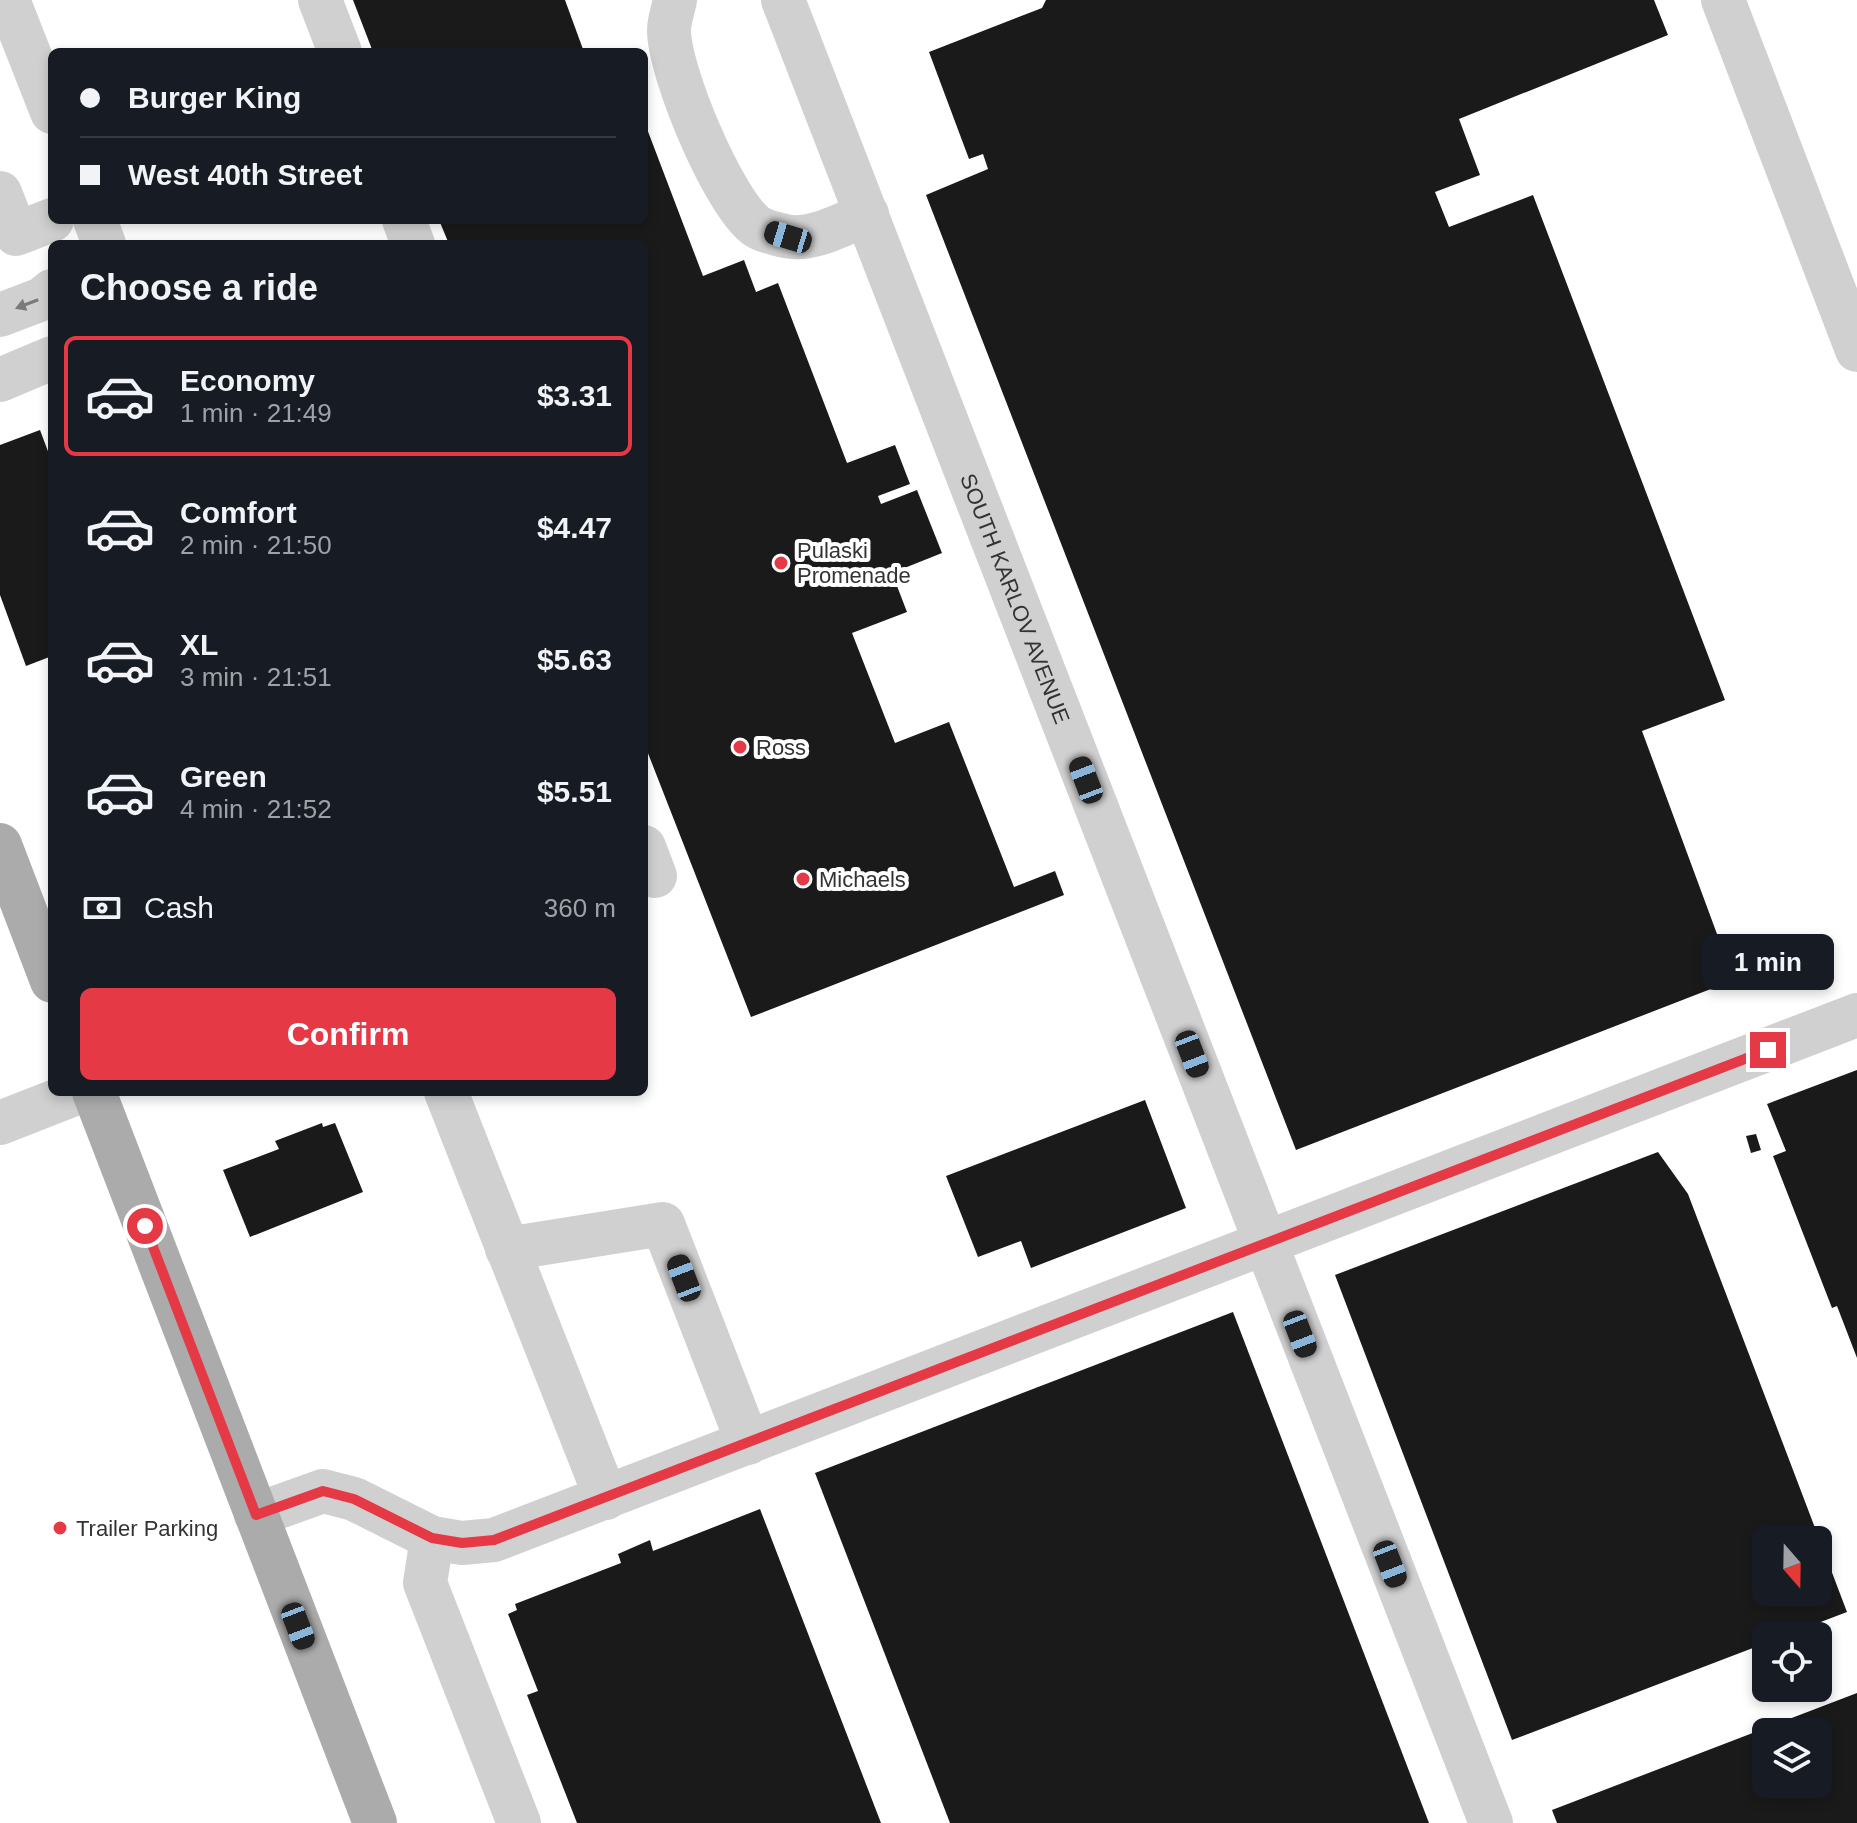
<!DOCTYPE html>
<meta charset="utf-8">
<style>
body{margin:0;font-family:Helvetica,sans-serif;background:#20242c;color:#f1f3f6;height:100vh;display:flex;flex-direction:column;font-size:30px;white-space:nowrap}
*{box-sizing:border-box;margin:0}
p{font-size:26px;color:#9ea1a6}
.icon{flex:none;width:44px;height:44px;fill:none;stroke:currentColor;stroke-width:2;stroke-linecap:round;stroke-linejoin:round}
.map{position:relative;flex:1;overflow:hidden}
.details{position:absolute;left:48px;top:240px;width:600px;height:856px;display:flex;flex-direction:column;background:#171b24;border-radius:12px;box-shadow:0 4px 12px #0003}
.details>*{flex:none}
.banner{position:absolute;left:48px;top:48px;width:600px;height:176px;border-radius:12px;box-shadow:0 4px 12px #0003;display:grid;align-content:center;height:176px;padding:0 32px;background:#171b24}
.needle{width:52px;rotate:160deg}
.controls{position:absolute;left:1752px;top:1526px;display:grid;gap:16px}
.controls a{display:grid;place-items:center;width:80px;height:80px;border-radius:12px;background:#171b24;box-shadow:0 4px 12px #0003;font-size:40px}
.end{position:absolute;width:36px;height:36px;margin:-18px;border:10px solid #e63946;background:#fff;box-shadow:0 0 0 4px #fff}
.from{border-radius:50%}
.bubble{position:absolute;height:56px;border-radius:12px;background:#171b24;box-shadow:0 4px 12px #0003;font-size:26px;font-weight:700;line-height:56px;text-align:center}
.car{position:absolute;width:24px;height:48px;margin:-24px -12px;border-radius:10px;box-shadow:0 0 6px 2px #0007;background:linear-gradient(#222 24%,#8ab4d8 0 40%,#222 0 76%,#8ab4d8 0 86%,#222 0)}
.banner b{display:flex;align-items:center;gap:28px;height:76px;font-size:30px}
.banner b+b{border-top:2px solid #363941}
.banner i{width:20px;height:20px;background:#f1f3f6}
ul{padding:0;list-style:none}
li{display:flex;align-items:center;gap:24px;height:120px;margin:0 16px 12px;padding:0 16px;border:4px solid transparent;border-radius:12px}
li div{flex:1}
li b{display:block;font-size:30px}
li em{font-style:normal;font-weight:700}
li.active{border-color:#e63946}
li>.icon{width:72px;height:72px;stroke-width:1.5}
h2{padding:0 32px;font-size:36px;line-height:96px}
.pay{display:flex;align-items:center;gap:20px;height:88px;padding:0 32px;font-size:30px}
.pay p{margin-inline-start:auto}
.primary-button{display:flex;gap:16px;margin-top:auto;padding:16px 32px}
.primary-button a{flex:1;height:92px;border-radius:12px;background:#e63946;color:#fff;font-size:32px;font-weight:700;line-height:92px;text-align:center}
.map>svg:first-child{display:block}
</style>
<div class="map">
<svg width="1857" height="1823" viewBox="0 0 1857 1823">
<rect width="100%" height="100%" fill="#fff"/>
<!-- building -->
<g fill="#1a1a1a" fill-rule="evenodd">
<polygon points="353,0 565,0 584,52 373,52"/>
<polygon points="1046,0 1654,0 1668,35 1459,119 1480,175 1435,192 1449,227 1533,195 1725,700 1642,731 1734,980 1296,1150 926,195 988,169 983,154 969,159 929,52 1042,8"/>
<polygon points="644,121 703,276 744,260 756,292 778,283 847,463 895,445 910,484 878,496 881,504 917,490 942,553 892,573 907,612 852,633 895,743 949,722 1014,887 1055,871 1064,895 751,1017 644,743 644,244 449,244 439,220 644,220"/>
<polygon points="40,430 52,462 52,656 26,666 0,595 0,445"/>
<polygon points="1857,1070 1857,1358 1837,1306 1832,1308 1773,1156 1786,1151 1767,1104"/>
<polygon points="1145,1100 1186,1208 1031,1268 1021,1241 978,1257 946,1176"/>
<polygon points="322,1123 323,1127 335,1123 363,1192 250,1237 223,1170 279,1149 275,1141"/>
<polygon points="1756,1134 1761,1150 1751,1153 1746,1136"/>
<path d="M1658 1152 1688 1194 1847 1612 1784 1636H1766V1643L1512 1740 1335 1275ZM1766 1540H1818V1592H1766Z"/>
<polygon points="1233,1312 1429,1823 950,1823 815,1473"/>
<polygon points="760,1509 881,1823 577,1823 527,1695 538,1691 508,1614 517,1610 515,1604 621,1563 618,1554 650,1540 653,1551"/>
<path d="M1857 1693V1823H1557L1552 1810ZM1766 1732H1818V1784H1766Z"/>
</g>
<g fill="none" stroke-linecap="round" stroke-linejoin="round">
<!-- minor -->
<g stroke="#d0d0d0" stroke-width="44">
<polyline points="8,0 52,112"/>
<polyline points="320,0 340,52"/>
<path d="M675 0C673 10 669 21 669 30 669 72 723 201 756 226 763 231 776 234 785 236 812 242 842 224 867 214"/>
<path id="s1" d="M783 0 1491 1823"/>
<polyline points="1723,0 1857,350"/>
<polyline points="0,193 16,234 52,220"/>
<polyline points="95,220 104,244"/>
<polyline points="404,220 413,244"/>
<polyline points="0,315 42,299 52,291"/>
<polyline points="0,380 52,358"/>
<polyline points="644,847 655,876"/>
<polyline points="446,1092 606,1498"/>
<polyline points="0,1123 79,1092"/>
<polyline points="507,1249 663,1224 748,1443"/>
<polyline points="256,1515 323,1491 354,1499 432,1538 462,1543 494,1540 1857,1015"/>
<polyline points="432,1538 425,1583 519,1823"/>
</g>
<!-- major -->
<g stroke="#ababab" stroke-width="44">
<polyline points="0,845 52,981"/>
<polyline points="94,1092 375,1823"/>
</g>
</g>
<!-- one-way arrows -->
<defs><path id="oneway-solid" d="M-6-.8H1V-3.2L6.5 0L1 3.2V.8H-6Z" transform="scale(2)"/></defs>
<use fill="#7a7a7a" href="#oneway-solid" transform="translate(27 304) rotate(159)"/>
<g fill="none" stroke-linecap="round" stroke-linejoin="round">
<!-- route -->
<polyline stroke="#e63946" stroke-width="10" points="145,1226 256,1515 323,1491 354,1499 432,1538 462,1543 494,1540 1768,1050"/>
</g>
<!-- markers -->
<g fill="#e63946" stroke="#fff" stroke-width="3">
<circle cx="781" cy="563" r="8"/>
<circle cx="740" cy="747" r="8"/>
<circle cx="803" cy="879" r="8"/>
<circle cx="60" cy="1528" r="8"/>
</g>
<g text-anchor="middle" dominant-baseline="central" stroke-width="8" stroke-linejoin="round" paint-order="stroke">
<!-- poi labels -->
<g font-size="22" fill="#333" stroke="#fff" text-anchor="start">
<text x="797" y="550">Pulaski<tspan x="797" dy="25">Promenade</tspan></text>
<text x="756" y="747">Ross</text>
<text x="819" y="879">Michaels</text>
<text x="76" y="1528">Trailer Parking</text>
</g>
<!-- street labels -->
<g font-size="22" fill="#333" stroke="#fff">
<text stroke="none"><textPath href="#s1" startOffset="642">SOUTH KARLOV AVENUE</textPath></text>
</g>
</g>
</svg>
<div class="controls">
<a><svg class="needle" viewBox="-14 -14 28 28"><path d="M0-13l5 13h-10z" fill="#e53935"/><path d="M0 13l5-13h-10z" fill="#9ea1a6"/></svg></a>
<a><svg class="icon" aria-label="locate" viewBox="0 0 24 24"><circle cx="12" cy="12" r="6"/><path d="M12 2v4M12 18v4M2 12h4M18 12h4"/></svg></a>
<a><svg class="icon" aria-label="layers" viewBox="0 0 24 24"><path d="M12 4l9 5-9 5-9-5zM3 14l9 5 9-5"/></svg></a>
</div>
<i class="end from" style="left:145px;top:1226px"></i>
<i class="end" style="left:1768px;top:1050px"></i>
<div class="bubble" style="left:1702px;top:934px;width:132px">1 min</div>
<i class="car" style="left:788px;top:237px;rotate:287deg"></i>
<i class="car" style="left:1086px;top:780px;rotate:339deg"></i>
<i class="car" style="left:1192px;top:1054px;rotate:159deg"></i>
<i class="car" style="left:684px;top:1278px;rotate:339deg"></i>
<i class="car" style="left:1300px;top:1334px;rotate:159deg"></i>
<i class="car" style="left:1390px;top:1564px;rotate:159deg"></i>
<i class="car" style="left:298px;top:1626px;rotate:159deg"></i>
<div class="banner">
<b><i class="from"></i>Burger King</b>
<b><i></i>West 40th Street</b>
</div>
<section class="details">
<h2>Choose a ride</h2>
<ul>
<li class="active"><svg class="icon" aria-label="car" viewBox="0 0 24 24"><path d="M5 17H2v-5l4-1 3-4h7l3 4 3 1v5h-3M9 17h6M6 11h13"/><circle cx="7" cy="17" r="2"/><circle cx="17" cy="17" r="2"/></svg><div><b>Economy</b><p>1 min · 21:49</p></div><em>$3.31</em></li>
<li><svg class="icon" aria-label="car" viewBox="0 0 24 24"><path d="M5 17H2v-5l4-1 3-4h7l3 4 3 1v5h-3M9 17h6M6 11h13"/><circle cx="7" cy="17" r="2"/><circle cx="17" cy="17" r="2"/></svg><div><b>Comfort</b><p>2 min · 21:50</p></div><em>$4.47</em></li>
<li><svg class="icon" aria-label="car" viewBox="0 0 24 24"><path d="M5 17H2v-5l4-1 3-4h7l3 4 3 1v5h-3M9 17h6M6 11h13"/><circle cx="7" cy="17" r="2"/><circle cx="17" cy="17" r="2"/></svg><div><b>XL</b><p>3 min · 21:51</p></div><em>$5.63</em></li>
<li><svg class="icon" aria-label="car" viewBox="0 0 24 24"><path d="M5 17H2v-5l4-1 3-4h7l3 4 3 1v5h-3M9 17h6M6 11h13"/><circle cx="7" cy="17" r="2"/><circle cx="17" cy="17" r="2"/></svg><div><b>Green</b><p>4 min · 21:52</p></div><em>$5.51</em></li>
</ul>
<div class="pay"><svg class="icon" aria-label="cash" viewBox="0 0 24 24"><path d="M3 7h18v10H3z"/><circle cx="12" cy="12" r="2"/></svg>Cash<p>360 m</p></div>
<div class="primary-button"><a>Confirm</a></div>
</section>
</div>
